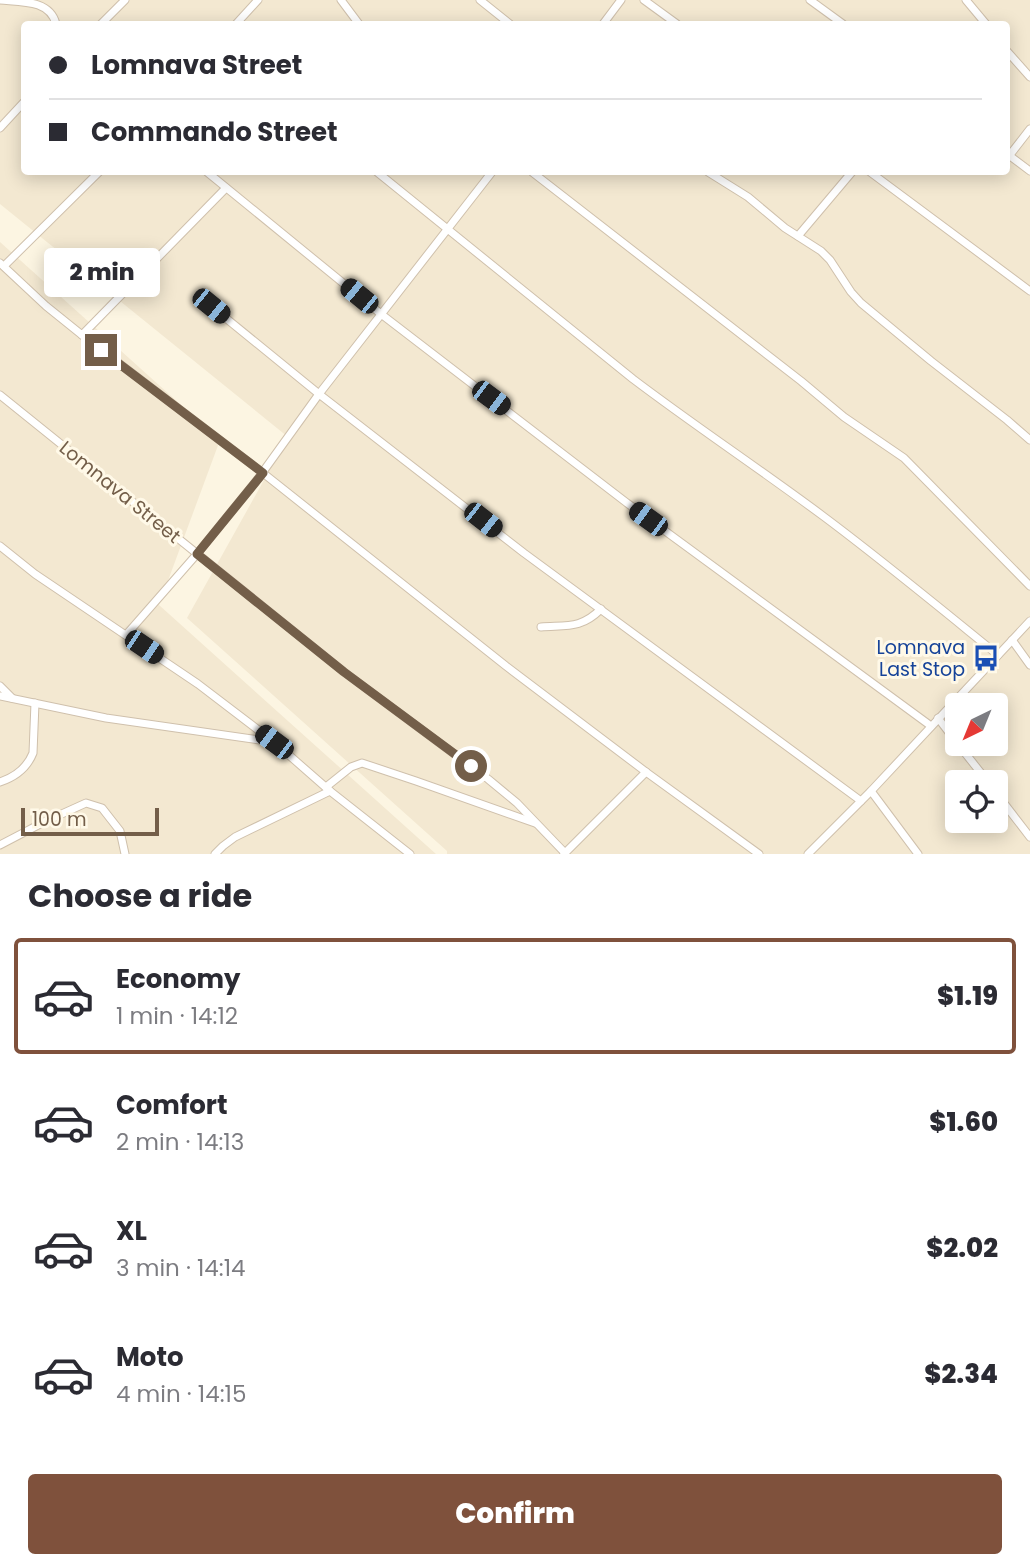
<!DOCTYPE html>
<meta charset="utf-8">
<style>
body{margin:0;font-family:Poppins,sans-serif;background:#f2f2f3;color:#2b2b33;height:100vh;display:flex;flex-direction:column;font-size:26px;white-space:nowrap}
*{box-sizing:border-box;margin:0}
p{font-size:23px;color:#7c7c81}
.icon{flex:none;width:38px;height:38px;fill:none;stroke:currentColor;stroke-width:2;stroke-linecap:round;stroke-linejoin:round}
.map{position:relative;height:854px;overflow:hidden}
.panel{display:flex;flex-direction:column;background:#fff;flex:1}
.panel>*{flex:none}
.hud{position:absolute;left:21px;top:21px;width:989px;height:154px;border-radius:7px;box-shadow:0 4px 18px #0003;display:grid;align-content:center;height:154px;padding:0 28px;background:#fff}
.needle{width:46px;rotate:223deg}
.fabs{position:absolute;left:945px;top:693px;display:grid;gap:14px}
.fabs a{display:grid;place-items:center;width:63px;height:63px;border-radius:7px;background:#fff;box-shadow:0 4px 18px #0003;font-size:35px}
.scale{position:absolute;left:21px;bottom:18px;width:138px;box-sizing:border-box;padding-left:7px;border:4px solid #735e49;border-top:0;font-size:19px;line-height:24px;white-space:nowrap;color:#735e49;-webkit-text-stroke:5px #fff9e8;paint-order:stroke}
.end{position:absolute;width:32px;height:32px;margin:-16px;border:9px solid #735e49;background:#fff;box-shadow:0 0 0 4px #fff}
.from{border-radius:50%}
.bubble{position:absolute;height:49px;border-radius:7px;background:#fff;box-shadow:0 4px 18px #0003;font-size:23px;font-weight:800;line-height:49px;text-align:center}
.car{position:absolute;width:21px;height:42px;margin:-21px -10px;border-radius:9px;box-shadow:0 0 5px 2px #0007;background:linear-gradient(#222 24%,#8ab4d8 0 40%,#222 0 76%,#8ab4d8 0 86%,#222 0)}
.hud b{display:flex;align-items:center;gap:24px;height:66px;font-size:26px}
.hud b+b{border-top:2px solid #e1e1e2}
.hud i{width:18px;height:18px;background:#2b2b33}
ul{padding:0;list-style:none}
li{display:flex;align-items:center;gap:21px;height:116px;margin:0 14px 10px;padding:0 14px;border:4px solid transparent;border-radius:7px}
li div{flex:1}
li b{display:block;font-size:26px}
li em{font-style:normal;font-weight:800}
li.on{border-color:#7f513c}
li>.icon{width:63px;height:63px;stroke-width:1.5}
h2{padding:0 28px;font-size:32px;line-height:84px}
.primary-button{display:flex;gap:14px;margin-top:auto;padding:14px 28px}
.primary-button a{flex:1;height:80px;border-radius:7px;background:#7f513c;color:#fff;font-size:28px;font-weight:800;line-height:80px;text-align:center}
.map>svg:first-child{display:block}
</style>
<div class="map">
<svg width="1030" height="854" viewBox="0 0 1030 854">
<rect width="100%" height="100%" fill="#fcf5e2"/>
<!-- residential -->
<g fill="#f3e8d1" fill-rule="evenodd">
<path d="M0 0H1030V854H447V851L187 618 288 437 0 204ZM24 24H1006V172H24ZM957 705H996V744H957ZM957 782H996V821H957Z"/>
<polygon points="0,242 220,440 159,605 436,854 0,854"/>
</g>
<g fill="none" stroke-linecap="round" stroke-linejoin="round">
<!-- minor casing -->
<g stroke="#cfc0ac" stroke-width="9">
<g id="minor">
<path d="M0 0C22 2 50 0 56 24"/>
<polyline points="341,0 359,24"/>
<polyline points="480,0 510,24"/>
<polyline points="644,0 677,24"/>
<polyline points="810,0 843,24"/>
<polyline points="966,0 986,24"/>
<polyline points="101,24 125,0"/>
<polyline points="236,24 258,0"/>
<polyline points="603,24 621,0"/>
<polyline points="1006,50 1030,77"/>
<polyline points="0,128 24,102"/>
<polyline points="1006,153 1030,171"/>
<polyline points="1009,156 1030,129"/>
<polyline points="207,172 381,314 627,503 931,726"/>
<path d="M377 172 633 379C695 426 760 469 823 516 882 560 940 608 998 655"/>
<polyline points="532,172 801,381 844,417 904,458 1030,586"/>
<polyline points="708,172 748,197 785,228 821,251 830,260 851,292 861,303 931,361 1007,420 1030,440"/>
<polyline points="870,172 1030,291"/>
<polyline points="798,236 852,172"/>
<polyline points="0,263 46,306 82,335 263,473 506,666 646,772 759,854"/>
<polyline points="4,266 99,172"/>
<polyline points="211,306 319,394 524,553 861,801"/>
<polyline points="82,335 226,188"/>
<polyline points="0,395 344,672 488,779 517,803 565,853"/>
<polyline points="0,546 35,574 198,684 274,742 330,791 410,854"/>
<path d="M541 627C567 625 581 629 601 609"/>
<polyline points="126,635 197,554 257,480 319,394 492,172"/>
<polyline points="1012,640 1030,665"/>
<polyline points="0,686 12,698"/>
<polyline points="0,696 106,718 274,742"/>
<polyline points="938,718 957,743"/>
<polyline points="958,744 988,782"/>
<path d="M0 782C15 777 27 768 33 753L35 703"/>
<polyline points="326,787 351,767 362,763 416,781 535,823"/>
<polyline points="871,791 918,854"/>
<polyline points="996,793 1030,837"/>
<polyline points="0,845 44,822 86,803 102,808 120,831 125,854"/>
<polyline points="215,854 223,846 235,837 330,791"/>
<polyline points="564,854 646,772"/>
<polyline points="808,854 871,791 1030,621"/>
</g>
</g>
<!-- minor -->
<use href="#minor" stroke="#fff" stroke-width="7"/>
</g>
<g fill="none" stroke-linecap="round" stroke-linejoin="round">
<!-- route -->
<polyline stroke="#735e49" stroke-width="9" points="101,350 263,473 197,554 344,672 471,766"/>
</g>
<!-- icons -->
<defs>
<g id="bus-bare" transform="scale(2.1)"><path d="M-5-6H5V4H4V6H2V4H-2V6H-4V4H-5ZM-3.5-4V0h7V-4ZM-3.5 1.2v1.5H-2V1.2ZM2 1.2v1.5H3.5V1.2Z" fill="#1a4fb4" stroke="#fff9e8" stroke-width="2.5" paint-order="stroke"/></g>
</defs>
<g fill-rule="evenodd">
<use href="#bus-bare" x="986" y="658"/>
</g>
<g text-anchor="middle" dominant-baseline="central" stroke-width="6" stroke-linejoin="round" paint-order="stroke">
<!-- street labels -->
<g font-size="19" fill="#735e49" stroke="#fff9e8">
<text transform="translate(120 492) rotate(39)">Lomnava Street</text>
</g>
<!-- transit labels -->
<g font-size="19" fill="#164399" stroke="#fff9e8" text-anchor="end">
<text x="965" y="647">Lomnava<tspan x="965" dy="22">Last Stop</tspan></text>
</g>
</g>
</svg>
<div class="fabs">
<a><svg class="needle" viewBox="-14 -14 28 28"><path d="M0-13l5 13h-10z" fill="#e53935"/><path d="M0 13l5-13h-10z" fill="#7c7c81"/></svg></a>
<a><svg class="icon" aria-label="locate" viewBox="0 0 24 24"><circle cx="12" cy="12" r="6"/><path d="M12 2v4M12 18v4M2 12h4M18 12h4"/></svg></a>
</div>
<div class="scale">100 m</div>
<i class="end from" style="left:471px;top:766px"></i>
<i class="end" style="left:101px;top:350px"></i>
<div class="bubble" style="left:44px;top:248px;width:116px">2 min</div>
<i class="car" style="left:359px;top:296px;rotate:309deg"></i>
<i class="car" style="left:211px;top:306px;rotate:129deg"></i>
<i class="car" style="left:491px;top:398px;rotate:127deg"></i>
<i class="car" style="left:648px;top:519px;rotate:306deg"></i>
<i class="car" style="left:483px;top:520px;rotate:128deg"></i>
<i class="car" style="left:144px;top:647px;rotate:124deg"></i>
<i class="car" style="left:274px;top:742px;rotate:307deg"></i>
<div class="hud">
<b><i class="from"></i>Lomnava Street</b>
<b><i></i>Commando Street</b>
</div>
</div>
<section class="panel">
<h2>Choose a ride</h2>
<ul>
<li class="on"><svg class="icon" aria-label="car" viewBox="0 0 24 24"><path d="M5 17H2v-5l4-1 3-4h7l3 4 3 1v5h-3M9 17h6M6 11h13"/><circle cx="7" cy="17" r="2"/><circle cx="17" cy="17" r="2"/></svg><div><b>Economy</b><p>1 min · 14:12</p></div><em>$1.19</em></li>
<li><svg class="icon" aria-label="car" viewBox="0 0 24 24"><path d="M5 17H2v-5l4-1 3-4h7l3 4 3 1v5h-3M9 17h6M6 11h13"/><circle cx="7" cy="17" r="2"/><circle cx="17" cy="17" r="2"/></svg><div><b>Comfort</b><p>2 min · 14:13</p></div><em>$1.60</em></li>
<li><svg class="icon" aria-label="car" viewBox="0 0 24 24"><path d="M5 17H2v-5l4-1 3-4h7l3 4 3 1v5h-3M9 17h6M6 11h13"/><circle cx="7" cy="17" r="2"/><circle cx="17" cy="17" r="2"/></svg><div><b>XL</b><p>3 min · 14:14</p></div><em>$2.02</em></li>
<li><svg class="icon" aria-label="car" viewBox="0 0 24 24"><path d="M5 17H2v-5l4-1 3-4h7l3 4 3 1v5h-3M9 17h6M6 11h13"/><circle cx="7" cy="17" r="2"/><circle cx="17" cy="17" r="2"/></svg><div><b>Moto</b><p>4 min · 14:15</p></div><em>$2.34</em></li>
</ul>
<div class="primary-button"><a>Confirm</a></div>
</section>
